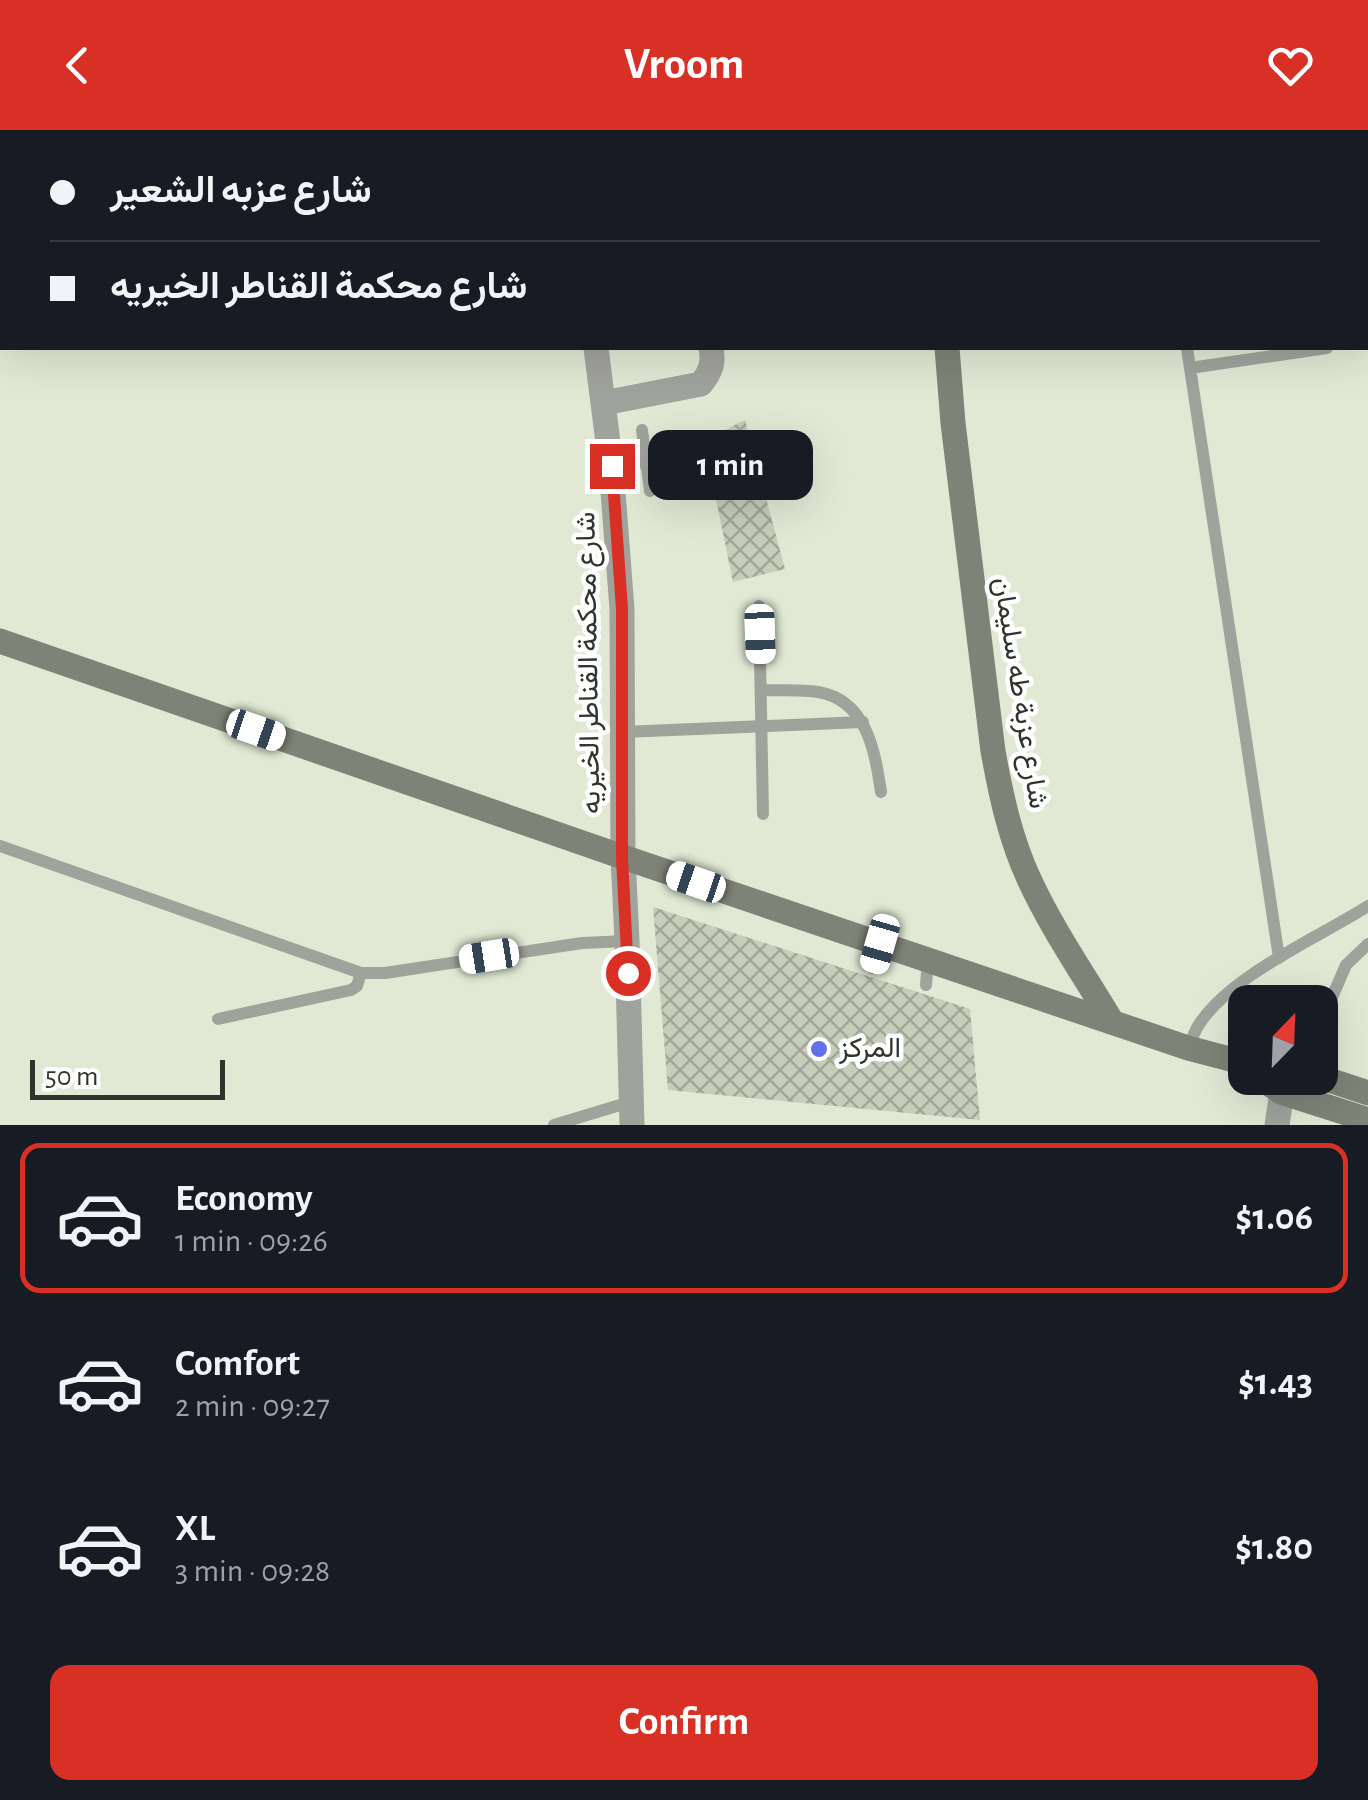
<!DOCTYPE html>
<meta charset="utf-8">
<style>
body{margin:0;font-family:"Alegreya Sans",Vazirmatn,sans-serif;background:#20242c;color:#f1f3f6;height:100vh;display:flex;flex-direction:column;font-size:38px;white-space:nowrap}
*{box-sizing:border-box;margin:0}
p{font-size:32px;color:#9ea1a6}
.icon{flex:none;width:55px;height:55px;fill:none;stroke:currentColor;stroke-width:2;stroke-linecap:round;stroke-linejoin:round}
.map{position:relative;height:995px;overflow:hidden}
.drawer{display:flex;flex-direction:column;background:#171b24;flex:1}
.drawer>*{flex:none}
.guide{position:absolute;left:0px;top:0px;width:1370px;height:220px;box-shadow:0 10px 40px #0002;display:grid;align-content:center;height:220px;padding:0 50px;background:#171b24}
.needle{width:65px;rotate:23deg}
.buttons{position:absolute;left:1228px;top:855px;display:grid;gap:20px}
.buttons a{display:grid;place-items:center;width:110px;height:110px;border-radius:20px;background:#171b24;box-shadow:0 10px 40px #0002;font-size:50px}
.scale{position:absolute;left:30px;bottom:25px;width:195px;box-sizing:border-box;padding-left:10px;border:5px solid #31342d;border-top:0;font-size:28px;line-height:35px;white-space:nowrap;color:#31342d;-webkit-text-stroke:8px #fff;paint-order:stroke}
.end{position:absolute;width:45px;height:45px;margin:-22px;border:12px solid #d93025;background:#fff;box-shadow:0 0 0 5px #fff}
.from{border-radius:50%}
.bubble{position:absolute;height:70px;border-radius:20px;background:#171b24;box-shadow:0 10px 40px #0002;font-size:32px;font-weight:700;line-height:70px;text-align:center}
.car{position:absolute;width:30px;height:60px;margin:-30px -15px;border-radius:12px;box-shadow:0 0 8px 2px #0007;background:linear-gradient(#fff 24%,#345 0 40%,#fff 0 76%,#345 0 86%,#fff 0)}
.guide b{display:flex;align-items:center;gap:35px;height:95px;font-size:38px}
.guide b+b{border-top:2px solid #363941}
.guide i{width:25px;height:25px;background:#f1f3f6}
ul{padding:18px 0 0;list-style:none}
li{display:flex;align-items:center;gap:30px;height:150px;margin:0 20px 15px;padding:0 30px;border:5px solid transparent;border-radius:20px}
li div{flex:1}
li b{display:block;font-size:38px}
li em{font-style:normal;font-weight:700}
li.active{border-color:#d93025}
li>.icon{width:90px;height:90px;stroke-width:1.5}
.cta{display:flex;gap:20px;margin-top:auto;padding:20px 50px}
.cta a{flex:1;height:115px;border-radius:20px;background:#d93025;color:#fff;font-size:40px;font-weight:700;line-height:115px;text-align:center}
header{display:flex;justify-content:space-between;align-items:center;height:130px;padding:0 50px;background:#d93025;color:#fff;font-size:45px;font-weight:700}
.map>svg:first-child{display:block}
</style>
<header><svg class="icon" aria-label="back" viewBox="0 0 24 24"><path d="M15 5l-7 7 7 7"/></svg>Vroom<svg class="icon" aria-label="heart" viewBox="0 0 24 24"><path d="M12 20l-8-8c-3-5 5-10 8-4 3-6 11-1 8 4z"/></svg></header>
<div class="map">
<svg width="1368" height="995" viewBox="0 0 1368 995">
<defs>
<pattern id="building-cross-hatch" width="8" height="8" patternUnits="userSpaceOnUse" patternTransform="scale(2.5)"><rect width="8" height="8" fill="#c6cdba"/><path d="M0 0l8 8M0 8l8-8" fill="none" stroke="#a1a798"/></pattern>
</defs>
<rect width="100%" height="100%" fill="#e1e9d5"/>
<!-- building -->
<g fill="url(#building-cross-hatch)">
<polygon points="745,290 785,439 733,452 704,310"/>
<polygon points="653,777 970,879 980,990 668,960"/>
</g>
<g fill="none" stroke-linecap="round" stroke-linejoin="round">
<!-- service -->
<g stroke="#a0a39b" stroke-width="12">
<polyline points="1157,0 1157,2"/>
<polyline points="1187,218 1279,828"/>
<polyline points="1190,238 1327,218"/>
<polyline points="642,300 650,361"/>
<polyline points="611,336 646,332"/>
<polyline points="759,476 763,684"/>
<path d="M761 560C780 561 799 559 818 562 867 570 875 622 881 662"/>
<polyline points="623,602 863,592"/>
<polyline points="0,716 361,843 385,843 582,813 627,811"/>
<polyline points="873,838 880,814"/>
<polyline points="926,855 928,830"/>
<polyline points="218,889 351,860 357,856 361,843"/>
<polyline points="1320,895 1346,835 1368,814"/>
<path d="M1188 918C1191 911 1194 903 1198 896 1230 845 1318 808 1368 776"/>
<polyline points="554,995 630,972"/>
</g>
<!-- minor -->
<g stroke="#a0a39b" stroke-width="25">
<polyline points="557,0 558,2"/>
<polyline points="670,0 671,2"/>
<polyline points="722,0 722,2"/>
<polyline points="596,218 611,336 622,479 623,727 627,811 632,995"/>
<path d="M604 273 701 254C711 241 714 233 711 218"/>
<polyline points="1277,995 1284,948"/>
</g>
<!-- secondary -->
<g stroke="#7f8377" stroke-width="25">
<polyline points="955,2 955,0"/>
<path d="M947 218 953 293 993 621C1001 665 1010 708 1029 749 1052 799 1084 845 1112 892"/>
<polyline points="0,511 623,727 1188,918 1245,933"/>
<polyline points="1320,947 1368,963"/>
<polyline points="1261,948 1281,962 1368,990"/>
</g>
</g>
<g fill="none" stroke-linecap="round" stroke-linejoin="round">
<!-- route -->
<polyline stroke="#d93025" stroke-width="12" points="612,336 622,479 622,728 628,843"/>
</g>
<!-- markers -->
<circle fill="#6271e9" stroke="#fff" stroke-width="4" cx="819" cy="919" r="10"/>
<g text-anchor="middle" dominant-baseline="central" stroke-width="9" stroke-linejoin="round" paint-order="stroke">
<!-- street labels -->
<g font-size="28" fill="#31342d" stroke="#fff">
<text transform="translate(589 533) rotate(-91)">شارع محكمة القناطر الخيريه</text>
<text transform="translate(1020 563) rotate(81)">شارع عزبة طه سليمان</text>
</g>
<!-- poi labels -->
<g font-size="28" fill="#31342d" stroke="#fff" text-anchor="start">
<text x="839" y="919">المركز</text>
</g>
</g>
</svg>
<div class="buttons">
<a><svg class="needle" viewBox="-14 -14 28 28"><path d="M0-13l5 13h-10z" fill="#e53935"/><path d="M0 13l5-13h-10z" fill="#9ea1a6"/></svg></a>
</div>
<div class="scale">50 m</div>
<i class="end from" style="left:628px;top:843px"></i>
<i class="end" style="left:612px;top:336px"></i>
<div class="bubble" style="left:648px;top:300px;width:165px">1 min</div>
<i class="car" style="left:760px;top:504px;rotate:178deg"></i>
<i class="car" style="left:256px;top:600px;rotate:109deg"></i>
<i class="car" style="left:696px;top:752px;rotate:289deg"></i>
<i class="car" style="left:880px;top:814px;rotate:196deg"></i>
<i class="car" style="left:489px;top:826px;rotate:261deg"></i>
<div class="guide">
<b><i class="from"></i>شارع عزبه الشعير</b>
<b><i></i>شارع محكمة القناطر الخيريه</b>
</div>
</div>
<section class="drawer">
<ul>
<li class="active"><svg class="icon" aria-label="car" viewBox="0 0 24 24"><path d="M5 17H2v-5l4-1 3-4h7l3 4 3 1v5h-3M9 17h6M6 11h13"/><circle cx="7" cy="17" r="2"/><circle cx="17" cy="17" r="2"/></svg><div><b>Economy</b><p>1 min · 09:26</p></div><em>$1.06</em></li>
<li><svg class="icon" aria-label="car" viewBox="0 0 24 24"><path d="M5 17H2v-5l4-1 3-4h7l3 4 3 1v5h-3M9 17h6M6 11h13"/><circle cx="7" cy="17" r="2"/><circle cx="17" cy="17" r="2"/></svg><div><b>Comfort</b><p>2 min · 09:27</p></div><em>$1.43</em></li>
<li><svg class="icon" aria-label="car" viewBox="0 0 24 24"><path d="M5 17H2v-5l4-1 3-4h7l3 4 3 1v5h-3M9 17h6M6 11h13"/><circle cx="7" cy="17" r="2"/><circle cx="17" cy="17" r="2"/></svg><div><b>XL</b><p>3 min · 09:28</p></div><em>$1.80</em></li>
</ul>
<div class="cta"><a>Confirm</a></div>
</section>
